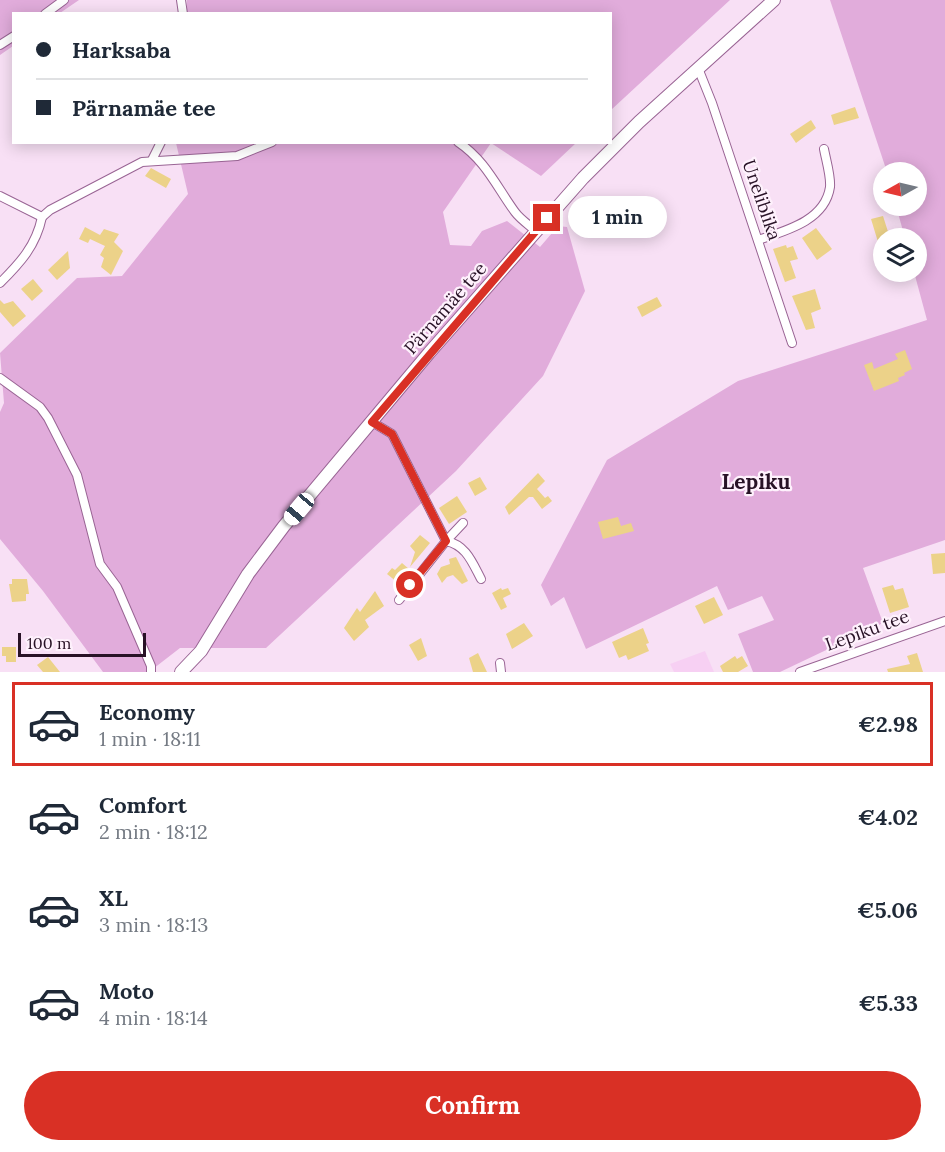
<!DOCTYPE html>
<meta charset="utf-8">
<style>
body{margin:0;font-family:Lora,serif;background:#f6f6f7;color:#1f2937;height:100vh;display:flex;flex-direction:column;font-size:22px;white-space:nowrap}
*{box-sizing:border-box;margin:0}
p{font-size:20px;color:#747a83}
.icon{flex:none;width:33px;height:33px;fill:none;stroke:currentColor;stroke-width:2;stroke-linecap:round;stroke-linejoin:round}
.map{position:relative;height:672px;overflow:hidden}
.sheet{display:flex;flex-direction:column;background:#fff;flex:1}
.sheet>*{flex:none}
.banner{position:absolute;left:12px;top:12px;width:600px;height:132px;border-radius:0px;box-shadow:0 3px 15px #0003;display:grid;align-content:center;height:132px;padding:0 24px;background:#fff}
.needle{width:39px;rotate:262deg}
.buttons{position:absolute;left:873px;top:162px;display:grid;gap:12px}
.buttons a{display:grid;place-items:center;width:54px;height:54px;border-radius:50%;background:#fff;box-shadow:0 3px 15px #0003;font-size:30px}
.scale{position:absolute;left:18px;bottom:15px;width:128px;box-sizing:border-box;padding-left:6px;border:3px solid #281226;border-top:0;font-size:16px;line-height:21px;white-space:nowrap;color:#281226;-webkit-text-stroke:4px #fef1fc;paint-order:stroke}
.end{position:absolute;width:27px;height:27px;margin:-14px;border:8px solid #d93025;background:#fff;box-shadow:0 0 0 3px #fff}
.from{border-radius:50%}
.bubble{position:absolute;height:42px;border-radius:21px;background:#fff;box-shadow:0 3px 15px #0003;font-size:20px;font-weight:700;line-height:42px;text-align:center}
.car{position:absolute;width:18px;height:36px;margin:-18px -9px;border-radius:8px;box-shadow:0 0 4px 2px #0007;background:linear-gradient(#fff 24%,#345 0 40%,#fff 0 76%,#345 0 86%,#fff 0)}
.banner b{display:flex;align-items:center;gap:21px;height:57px;font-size:22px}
.banner b+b{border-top:2px solid #e0e1e3}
.banner i{width:15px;height:15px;background:#1f2937}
ul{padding:10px 0 0;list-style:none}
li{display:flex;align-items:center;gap:18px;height:84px;margin:0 12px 9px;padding:0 12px;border:3px solid transparent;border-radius:0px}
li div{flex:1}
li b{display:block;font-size:22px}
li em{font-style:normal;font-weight:700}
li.active{border-color:#d93025}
li>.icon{width:54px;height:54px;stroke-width:1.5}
.button{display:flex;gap:12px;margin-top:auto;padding:12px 24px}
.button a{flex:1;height:69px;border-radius:36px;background:#d93025;color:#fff;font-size:24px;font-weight:700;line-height:69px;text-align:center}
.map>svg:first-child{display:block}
</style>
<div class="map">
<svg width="945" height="672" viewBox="0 0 945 672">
<rect width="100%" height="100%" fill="#f8e0f5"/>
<!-- built -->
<polygon fill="#f7d0f3" points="705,651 714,672 674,672 670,664"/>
<!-- green -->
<g fill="#e1acdb">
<polygon points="0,0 79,0 60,13 14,14 13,46 0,55"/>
<polygon points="187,0 730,0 611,110 610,14 187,14"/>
<polygon points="830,0 945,0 945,540 863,568 883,623 780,672 753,672 738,634 774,620 762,596 728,610 717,586 586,649 564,597 551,606 541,585 607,460 738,381 927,320 914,272 916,272 916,238 905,238 896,206 916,206 916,172 887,172"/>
<polygon points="176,143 491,143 443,212 450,245 471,246 482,231 507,221 540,247 558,226 567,227 585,291 543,376 456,471 266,648 180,648 149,672 103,672 43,591 0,539 0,412 4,403 0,353 77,278 122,276 188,194"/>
<polygon points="491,143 576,142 576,143 541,176"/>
</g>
<!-- building -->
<g fill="#ecd289">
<polygon points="855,107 859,118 834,125 831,115"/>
<polygon points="811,120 816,128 796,143 790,134"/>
<polygon points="151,168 171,179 166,188 145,176"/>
<polygon points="883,216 890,238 884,238 882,255 871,219"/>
<polygon points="85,227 100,235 104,229 119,234 114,242 123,251 111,275 101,267 104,258 100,255 105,246 90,239 88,243 79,239"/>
<polygon points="816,228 832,249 817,260 802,238"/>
<polygon points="786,245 787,248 793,246 798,259 790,261 796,278 785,282 773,249"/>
<polygon points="68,251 70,268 57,280 48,270"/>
<polygon points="33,279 43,291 32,301 21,289"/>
<polygon points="815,289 821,309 811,313 815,328 806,330 792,296"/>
<polygon points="657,297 662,306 642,317 637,307"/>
<polygon points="0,300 4,304 13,301 26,316 13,327 0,312"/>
<polygon points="905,350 912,369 904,373 905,375 898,378 899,381 874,391 864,365 872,362 874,369 898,359 895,354"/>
<polygon points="538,473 545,481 537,489 545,498 548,496 552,501 542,509 533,497 529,497 509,515 505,507"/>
<polygon points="480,477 487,489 475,496 468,483"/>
<polygon points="457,496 467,512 449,524 439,508"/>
<polygon points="618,517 621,526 631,523 634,531 603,539 598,522"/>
<polygon points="420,535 430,543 410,567 415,552 410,546"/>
<polygon points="945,553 945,573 933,574 931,554"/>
<polygon points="456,557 468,581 462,584 453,575 447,577 442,583 437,574 441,567 450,564 449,559"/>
<polygon points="402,563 409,569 397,582 387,574 392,568 395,570"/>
<polygon points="12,579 27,579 29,594 26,594 26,601 12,602 9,584 12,584"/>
<polygon points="893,585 895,590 903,588 909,607 890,613 882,588"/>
<polygon points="501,588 502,590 508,588 511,594 503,598 507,607 501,610 492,593"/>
<polygon points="375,591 384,606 365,620 369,627 354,641 344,628 357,608 360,612"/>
<polygon points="714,597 723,615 704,624 695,606"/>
<polygon points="524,623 533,636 512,649 506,634"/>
<polygon points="643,628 649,643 646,644 649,651 628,660 626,655 619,658 612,642"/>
<polygon points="421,638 427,656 418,661 409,645"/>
<polygon points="2,647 16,647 16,662 6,662 6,656 2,656"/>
<polygon points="478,653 487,672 473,672 469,658"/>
<polygon points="917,653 923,672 888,672 887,669 910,664 907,656"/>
<polygon points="735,656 737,659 742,656 748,666 738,672 723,672 720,666"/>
<polygon points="48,657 60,672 43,672 37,665"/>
</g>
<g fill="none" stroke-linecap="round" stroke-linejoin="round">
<!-- street casing -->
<g stroke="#996494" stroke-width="10">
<g id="street">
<polyline points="181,0 183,14"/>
<polyline points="45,14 64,0"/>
<polyline points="0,45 14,36"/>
<polyline points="698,68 712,103 792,343"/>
<path d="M458 142C486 161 496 186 515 212 520 219 529 225 536 231"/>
<polyline points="152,160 161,142"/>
<polyline points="0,196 42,217"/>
<polyline points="42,217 50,210 142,162 237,156 272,142"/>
<path d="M758 240C785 231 825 221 830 187 831 176 826 160 824 149"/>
<path d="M0 283C20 263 36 246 42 217"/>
<polyline points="0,378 40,407 48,418 77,475 100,564 117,587 151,666 151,672"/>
<polyline points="372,422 392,434 446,541 399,600"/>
<path d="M463 523 446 541C466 545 472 562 481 579"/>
<polyline points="500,663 501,672"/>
<polyline points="800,672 945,621"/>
</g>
</g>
<!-- secondary casing -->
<g stroke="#996494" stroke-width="14">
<polyline id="secondary" points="181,672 201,651 248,574 284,526 429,353 583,178 639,122 774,0"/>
</g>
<!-- street -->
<use href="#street" stroke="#fff" stroke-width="8"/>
<!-- secondary -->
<use href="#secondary" stroke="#fff" stroke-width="12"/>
</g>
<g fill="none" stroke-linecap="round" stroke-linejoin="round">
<!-- route -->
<polyline stroke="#d93025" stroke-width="8" points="410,585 446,541 392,434 372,422 547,218"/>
</g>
<g text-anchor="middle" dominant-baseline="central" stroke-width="4.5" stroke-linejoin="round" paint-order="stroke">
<!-- street labels -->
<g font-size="18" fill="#281226" stroke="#fef1fc">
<text transform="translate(762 200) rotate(71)">Uneliblika</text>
<text transform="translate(445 308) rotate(-49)">Pärnamäe tee</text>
<text transform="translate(867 630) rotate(-20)">Lepiku tee</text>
</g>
<!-- quarter labels -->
<g font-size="21" font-weight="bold" fill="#281226" stroke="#fef1fc">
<text x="756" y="481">Lepiku</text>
</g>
</g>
</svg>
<div class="buttons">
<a><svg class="needle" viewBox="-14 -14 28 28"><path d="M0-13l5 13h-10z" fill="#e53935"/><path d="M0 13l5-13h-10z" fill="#747a83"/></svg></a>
<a><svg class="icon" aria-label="layers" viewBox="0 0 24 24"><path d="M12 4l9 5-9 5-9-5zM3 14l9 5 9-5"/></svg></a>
</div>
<div class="scale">100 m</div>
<i class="end from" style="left:410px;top:585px"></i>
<i class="end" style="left:547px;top:218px"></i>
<div class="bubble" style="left:568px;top:196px;width:99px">1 min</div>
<i class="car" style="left:299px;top:509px;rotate:220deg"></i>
<div class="banner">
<b><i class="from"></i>Harksaba</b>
<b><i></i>Pärnamäe tee</b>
</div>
</div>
<section class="sheet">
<ul>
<li class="active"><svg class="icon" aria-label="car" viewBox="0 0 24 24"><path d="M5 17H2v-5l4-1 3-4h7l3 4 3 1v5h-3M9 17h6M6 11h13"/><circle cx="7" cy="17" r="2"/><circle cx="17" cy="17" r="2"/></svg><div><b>Economy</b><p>1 min · 18:11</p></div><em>€2.98</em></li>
<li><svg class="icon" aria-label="car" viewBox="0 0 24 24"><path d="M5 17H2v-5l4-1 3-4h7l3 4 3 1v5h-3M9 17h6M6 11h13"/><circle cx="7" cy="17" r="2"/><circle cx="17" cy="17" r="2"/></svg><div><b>Comfort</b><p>2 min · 18:12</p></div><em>€4.02</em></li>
<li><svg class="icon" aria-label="car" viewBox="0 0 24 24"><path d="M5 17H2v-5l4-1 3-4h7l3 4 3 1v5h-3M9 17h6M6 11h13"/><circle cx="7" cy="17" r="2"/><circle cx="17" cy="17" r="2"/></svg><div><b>XL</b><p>3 min · 18:13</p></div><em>€5.06</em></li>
<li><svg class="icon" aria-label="car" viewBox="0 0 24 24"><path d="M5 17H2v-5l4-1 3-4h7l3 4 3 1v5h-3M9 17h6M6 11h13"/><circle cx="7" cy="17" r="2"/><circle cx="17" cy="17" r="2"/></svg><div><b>Moto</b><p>4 min · 18:14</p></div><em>€5.33</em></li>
</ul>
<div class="button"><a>Confirm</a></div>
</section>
